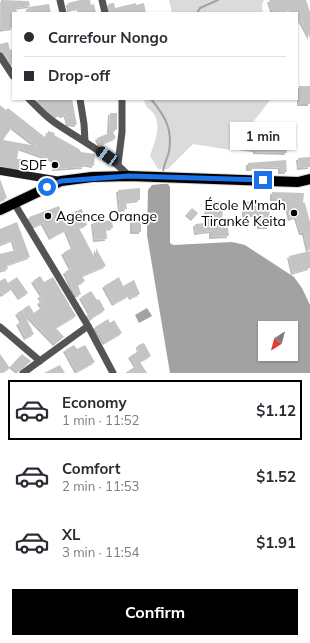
<!DOCTYPE html>
<meta charset="utf-8">
<style>
body{margin:0;font-family:Mulish,sans-serif;background:#f2f2f3;color:#2b2b33;height:100vh;display:flex;flex-direction:column;font-size:15px;white-space:nowrap}
*{box-sizing:border-box;margin:0}
p{font-size:13px;color:#7c7c81}
.icon{flex:none;width:22px;height:22px;fill:none;stroke:currentColor;stroke-width:2;stroke-linecap:round;stroke-linejoin:round}
.map{position:relative;height:373px;overflow:hidden}
.details{display:flex;flex-direction:column;background:#fff;flex:1}
.details>*{flex:none}
.hud{position:absolute;left:12px;top:12px;width:286px;height:88px;border-radius:0px;box-shadow:0 1px 3px #0004;display:grid;align-content:center;height:88px;padding:0 12px;background:#fff}
.needle{width:26px;rotate:216deg}
.fabs{position:absolute;left:258px;top:321px;display:grid;gap:8px}
.fabs a{display:grid;place-items:center;width:40px;height:40px;border-radius:0px;background:#fff;box-shadow:0 1px 3px #0004;font-size:20px}
.end{position:absolute;width:18px;height:18px;margin:-9px;border:5px solid #1a73e8;background:#fff;box-shadow:0 0 0 2px #fff}
.from{border-radius:50%}
.bubble{position:absolute;height:28px;border-radius:0px;background:#fff;box-shadow:0 1px 3px #0004;font-size:13px;font-weight:700;line-height:28px;text-align:center}
.car{position:absolute;width:12px;height:24px;margin:-12px -6px;border-radius:5px;box-shadow:0 0 3px 1px #0007;background:linear-gradient(#222 24%,#8ab4d8 0 40%,#222 0 76%,#8ab4d8 0 86%,#222 0)}
.hud b{display:flex;align-items:center;gap:14px;height:38px;font-size:15px}
.hud b+b{border-top:1px solid #e1e1e2}
.hud i{width:10px;height:10px;background:#2b2b33}
ul{padding:7px 0 0;list-style:none}
li{display:flex;align-items:center;gap:12px;height:60px;margin:0 8px 6px;padding:0 4px;border:2px solid transparent;border-radius:0px}
li div{flex:1}
li b{display:block;font-size:15px}
li em{font-style:normal;font-weight:700}
li.active{border-color:#000}
li>.icon{width:36px;height:36px;stroke-width:1.5}
.cta{display:flex;gap:8px;margin-top:auto;padding:8px 12px}
.cta a{flex:1;height:46px;border-radius:0px;background:#000;color:#fff;font-size:16px;font-weight:700;line-height:46px;text-align:center}
.map>svg:first-child{display:block}
</style>
<div class="map">
<svg width="310" height="373" viewBox="0 0 310 373">
<defs>
<filter id="shadow"><feDropShadow dx="-2" dy="2" stdDeviation="0" flood-color="#0004"/></filter>
</defs>
<rect width="100%" height="100%" fill="#fff"/>
<!-- green -->
<g fill="#dbdbdb">
<polygon points="169,0 264,0 262,5 263,13 172,13"/>
<path d="M144 99H271L231 150 193 144 168 169H158L150 156C154 143 162 127 154 114 149 107 146 110 144 99Z"/>
</g>
<!-- water -->
<g fill="#a2a2a2" fill-rule="evenodd">
<path d="M162 184H168L170 187V243L173 245 232 242 245 245 294 277 302 288 310 305V373H170L147 235 148 190 152 185ZM265 328H291V354H265Z"/>
<polygon points="147,308 152,316 139,323 135,315"/>
</g>
<g fill="none" stroke-linecap="round" stroke-linejoin="round">
<!-- stream -->
<g stroke="#a2a2a2" stroke-width="2">
<polyline points="197,13 200,8 218,0"/>
<path d="M151 99C165 116 173 129 169 152 167 159 163 166 163 173"/>
</g>
</g>
<!-- building -->
<g fill="#c4c4c4" fill-rule="evenodd" filter="url(#shadow)">
<polygon points="1,0 29,1 30,6 16,8 17,13 13,13 13,28 0,30"/>
<polygon points="80,0 90,0 91,5 94,4 96,13 80,13 79,8 69,10 68,3"/>
<polygon points="269,0 306,0 310,12 310,38 301,21 297,23 297,13 292,13 291,9 273,13"/>
<polygon points="114,3 115,8 136,3 136,5 144,3 146,13 110,13 108,4"/>
<polygon points="49,4 51,13 29,13 28,7"/>
<polygon points="8,42 10,50 13,49 13,67 4,53 0,51 0,44"/>
<rect x="299" y="86" width="11" height="18"/>
<polygon points="36,99 72,99 77,125 68,124 66,115 61,116 61,114 55,117"/>
<path d="M0 105 6 110 8 108 46 138 48 131 55 133 54 135 79 149 81 152 95 154 94 166 83 164 84 167 54 169 56 161 19 148 17 159H21L19 169 0 166ZM12 127 37 146 3 140Z"/>
<polygon points="110,113 117,113 117,129 113,132 116,138 100,145 97,138 109,133"/>
<polygon points="241,125 249,126 248,142 272,144 272,146 286,144 287,153 255,152 255,150 240,148"/>
<polygon points="310,157 310,167 299,168 298,158"/>
<polygon points="286,160 287,172 280,172 280,167 248,169 248,163"/>
<polygon points="0,179 7,198 0,201"/>
<polygon points="140,188 140,200 126,202 127,209 120,210 118,190"/>
<polygon points="272,192 304,193 303,203 305,203 310,222 310,250 308,250 304,233 301,233 296,217 290,219 285,199 272,199"/>
<polygon points="208,200 224,202 221,227 228,227 229,236 211,237 211,231 196,233 195,224 205,223"/>
<polygon points="244,201 270,203 269,227 259,227 259,215 244,215"/>
<polygon points="59,206 62,216 82,209 87,225 79,228 96,260 96,248 106,266 82,276 85,281 78,285 81,294 76,296 65,272 71,268 63,253 73,247 66,230 51,238 43,223 34,227 29,217"/>
<polygon points="192,208 198,213 193,219 187,214"/>
<rect x="132" y="217" width="9" height="15"/>
<polygon points="112,220 113,228 106,229 107,239 95,240 93,222"/>
<polygon points="17,222 30,257 7,265 8,269 0,271 0,254 16,250 13,240 0,245 0,229"/>
<polygon points="310,251 310,268 293,273 289,256"/>
<polygon points="40,276 44,282 53,277 76,316 56,328 64,337 55,344 22,310 29,305 34,313 42,307 39,302 42,300 39,296 42,295 33,281"/>
<polygon points="17,277 28,293 20,298 13,288 3,295 0,291 0,281 5,278 8,283"/>
<polygon points="119,277 123,286 134,280 140,294 131,298 130,295 114,304 104,286"/>
<polygon points="91,291 97,300 99,299 105,310 92,318 92,319 91,321 87,315 90,313 81,297"/>
<polygon points="22,310 34,334 26,338 18,323 22,321 17,313"/>
<polygon points="108,319 110,323 114,320 122,333 105,343 95,327"/>
<polygon points="144,343 151,356 140,362 147,373 125,373 136,366 130,356 139,351 138,345"/>
<polygon points="74,345 77,349 85,345 95,362 77,372 65,350"/>
<polygon points="0,354 10,368 2,373 0,373"/>
<polygon points="22,354 31,361 18,372 11,366"/>
<polygon points="60,365 65,373 44,373"/>
</g>
<g fill="none" stroke-linecap="round" stroke-linejoin="round">
<!-- primary casing -->
<g stroke="#dbdbdb" stroke-width="12">
<polyline id="primary" points="0,210 61,181 92,177 129,176 298,182 310,179"/>
</g>
<!-- street -->
<g stroke="#545454" stroke-width="7">
<polyline points="60,0 63,13"/>
<polyline points="102,0 105,13"/>
<polyline points="0,56 13,76"/>
<path d="M29 99C37 107 45 116 54 122 80 140 107 153 129 176"/>
<polyline points="80,99 84,124 85,141"/>
<polyline points="118,164 122,132 122,99"/>
<polyline points="14,203 88,326 113,373"/>
<polyline points="0,327 40,361"/>
<polyline points="23,373 88,326"/>
</g>
<!-- secondary -->
<polyline stroke="#212121" stroke-width="8" points="0,171 61,181"/>
<!-- primary -->
<use href="#primary" stroke="#000" stroke-width="10"/>
</g>
<g fill="none" stroke-linecap="round" stroke-linejoin="round">
<!-- route -->
<polyline stroke="#1a73e8" stroke-width="5" points="47,187 61,181 129,176 263,180"/>
</g>
<!-- markers -->
<g fill="#000" stroke="#fff" stroke-width="1.5">
<circle cx="55" cy="165" r="4"/>
<circle cx="294" cy="213" r="4"/>
<circle cx="48" cy="216" r="4"/>
</g>
<g text-anchor="middle" dominant-baseline="central" stroke-width="3.5" stroke-linejoin="round" paint-order="stroke">
<!-- poi labels -->
<g font-size="14" fill="#000" stroke="#fff" text-anchor="end">
<text x="47" y="165">SDF</text>
<text x="286" y="205">École M'mah<tspan x="286" dy="16">Tiranké Keita</tspan></text>
<text x="56" y="216" text-anchor="start">Agence Orange</text>
</g>
</g>
</svg>
<div class="fabs">
<a><svg class="needle" viewBox="-14 -14 28 28"><path d="M0-13l5 13h-10z" fill="#e53935"/><path d="M0 13l5-13h-10z" fill="#7c7c81"/></svg></a>
</div>
<i class="end from" style="left:47px;top:187px"></i>
<i class="end" style="left:263px;top:180px"></i>
<div class="bubble" style="left:230px;top:122px;width:66px">1 min</div>
<i class="car" style="left:107px;top:156px;rotate:305deg"></i>
<div class="hud">
<b><i class="from"></i>Carrefour Nongo</b>
<b><i></i>Drop-off</b>
</div>
</div>
<section class="details">
<ul>
<li class="active"><svg class="icon" aria-label="car" viewBox="0 0 24 24"><path d="M5 17H2v-5l4-1 3-4h7l3 4 3 1v5h-3M9 17h6M6 11h13"/><circle cx="7" cy="17" r="2"/><circle cx="17" cy="17" r="2"/></svg><div><b>Economy</b><p>1 min · 11:52</p></div><em>$1.12</em></li>
<li><svg class="icon" aria-label="car" viewBox="0 0 24 24"><path d="M5 17H2v-5l4-1 3-4h7l3 4 3 1v5h-3M9 17h6M6 11h13"/><circle cx="7" cy="17" r="2"/><circle cx="17" cy="17" r="2"/></svg><div><b>Comfort</b><p>2 min · 11:53</p></div><em>$1.52</em></li>
<li><svg class="icon" aria-label="car" viewBox="0 0 24 24"><path d="M5 17H2v-5l4-1 3-4h7l3 4 3 1v5h-3M9 17h6M6 11h13"/><circle cx="7" cy="17" r="2"/><circle cx="17" cy="17" r="2"/></svg><div><b>XL</b><p>3 min · 11:54</p></div><em>$1.91</em></li>
</ul>
<div class="cta"><a>Confirm</a></div>
</section>
